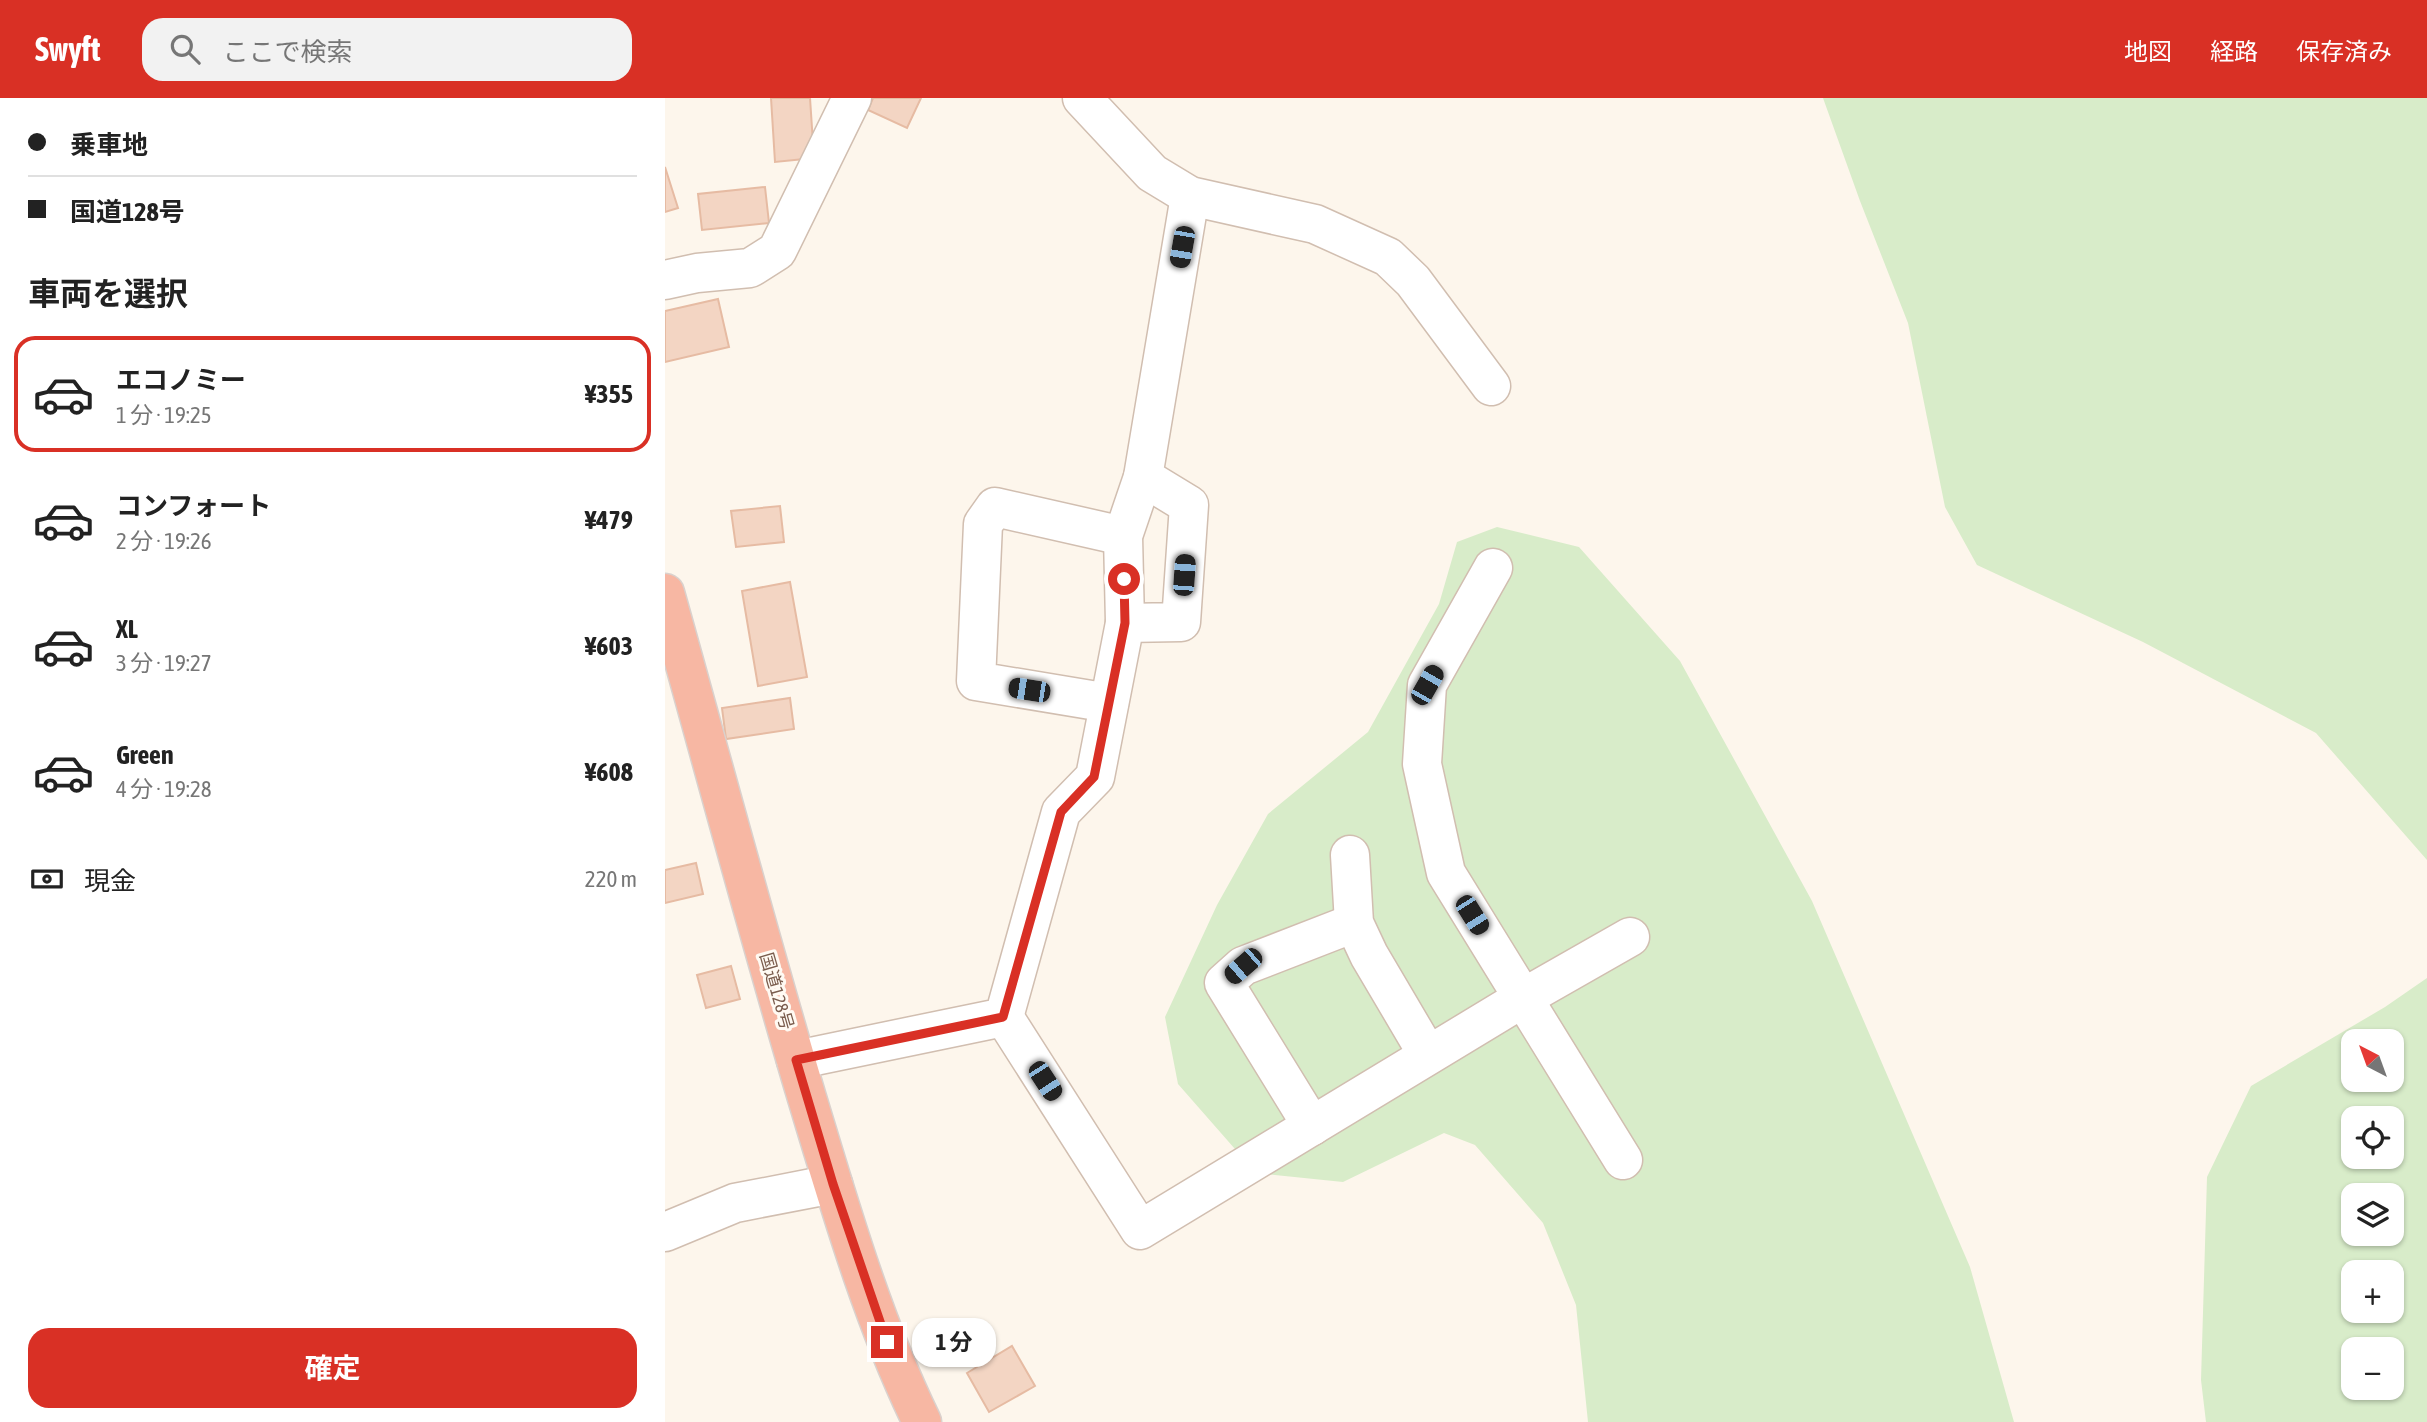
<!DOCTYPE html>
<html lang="ja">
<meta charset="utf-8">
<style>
body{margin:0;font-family:"Asap Condensed","Noto Sans JP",sans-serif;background:#f2f2f2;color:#222;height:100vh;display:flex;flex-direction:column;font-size:26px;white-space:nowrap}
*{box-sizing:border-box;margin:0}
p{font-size:23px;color:#767676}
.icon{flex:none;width:38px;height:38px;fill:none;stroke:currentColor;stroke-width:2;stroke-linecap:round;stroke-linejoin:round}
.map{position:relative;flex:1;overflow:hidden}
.sheet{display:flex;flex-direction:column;background:#fff;width:665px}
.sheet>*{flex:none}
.hud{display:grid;align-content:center;height:154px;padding:0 28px;background:#fff}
.needle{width:46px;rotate:319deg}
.fabs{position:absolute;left:1676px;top:931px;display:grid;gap:14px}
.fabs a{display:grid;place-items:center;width:63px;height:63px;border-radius:14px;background:#fff;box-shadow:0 2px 5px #0004;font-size:35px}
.end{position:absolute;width:32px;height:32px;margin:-16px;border:9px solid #d93025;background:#fff;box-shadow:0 0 0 4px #fff}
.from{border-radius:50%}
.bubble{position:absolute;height:49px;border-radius:21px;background:#fff;box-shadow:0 2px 5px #0004;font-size:23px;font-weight:700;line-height:49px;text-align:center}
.car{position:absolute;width:21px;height:42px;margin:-21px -10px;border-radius:9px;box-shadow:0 0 5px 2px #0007;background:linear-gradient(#222 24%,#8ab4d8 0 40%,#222 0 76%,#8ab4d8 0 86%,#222 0)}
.hud b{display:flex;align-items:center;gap:24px;height:66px;font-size:26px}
.hud b+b{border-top:2px solid #e0e0e0}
.hud i{width:18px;height:18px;background:#222}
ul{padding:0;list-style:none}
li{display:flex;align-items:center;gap:21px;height:116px;margin:0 14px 10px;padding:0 14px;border:4px solid transparent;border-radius:21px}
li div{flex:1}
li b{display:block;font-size:26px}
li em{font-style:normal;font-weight:700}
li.active{border-color:#d93025}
li>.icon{width:63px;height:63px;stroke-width:1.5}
h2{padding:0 28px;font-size:32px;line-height:84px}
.pay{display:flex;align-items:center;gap:18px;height:77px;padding:0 28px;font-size:26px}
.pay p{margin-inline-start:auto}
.cta{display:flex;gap:14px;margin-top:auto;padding:14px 28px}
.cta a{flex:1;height:80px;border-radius:21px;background:#d93025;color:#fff;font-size:28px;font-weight:700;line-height:80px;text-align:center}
header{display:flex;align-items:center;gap:42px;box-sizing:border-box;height:98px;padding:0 35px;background:#d93025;color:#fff}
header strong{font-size:33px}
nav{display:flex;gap:38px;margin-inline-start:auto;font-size:24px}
.search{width:490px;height:63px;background:#f2f2f2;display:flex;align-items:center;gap:18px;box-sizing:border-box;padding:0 24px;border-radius:21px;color:#767676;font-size:26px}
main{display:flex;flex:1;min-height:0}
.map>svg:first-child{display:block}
</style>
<header>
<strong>Swyft</strong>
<div class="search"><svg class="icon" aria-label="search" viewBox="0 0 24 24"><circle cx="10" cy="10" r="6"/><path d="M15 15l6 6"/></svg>ここで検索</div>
<nav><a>地図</a><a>経路</a><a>保存済み</a></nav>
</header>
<main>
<section class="sheet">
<div class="hud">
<b><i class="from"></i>乗車地</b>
<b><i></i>国道128号</b>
</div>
<h2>車両を選択</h2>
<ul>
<li class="active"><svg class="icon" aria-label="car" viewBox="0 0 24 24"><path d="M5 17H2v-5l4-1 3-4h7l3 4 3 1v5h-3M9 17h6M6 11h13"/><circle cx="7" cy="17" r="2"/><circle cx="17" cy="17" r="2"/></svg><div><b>エコノミー</b><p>1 分 · 19:25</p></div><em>¥355</em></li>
<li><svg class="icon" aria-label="car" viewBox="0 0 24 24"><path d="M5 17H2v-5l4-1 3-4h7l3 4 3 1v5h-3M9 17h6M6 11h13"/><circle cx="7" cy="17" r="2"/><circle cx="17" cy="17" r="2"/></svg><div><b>コンフォート</b><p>2 分 · 19:26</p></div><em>¥479</em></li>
<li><svg class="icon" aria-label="car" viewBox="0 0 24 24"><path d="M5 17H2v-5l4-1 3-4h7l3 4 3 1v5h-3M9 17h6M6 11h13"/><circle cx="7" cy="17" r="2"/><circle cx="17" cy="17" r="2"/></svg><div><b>XL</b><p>3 分 · 19:27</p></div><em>¥603</em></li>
<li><svg class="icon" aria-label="car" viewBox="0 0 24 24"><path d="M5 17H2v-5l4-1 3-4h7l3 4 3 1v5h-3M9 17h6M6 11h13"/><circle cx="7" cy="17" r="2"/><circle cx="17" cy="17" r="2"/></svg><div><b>Green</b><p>4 分 · 19:28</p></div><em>¥608</em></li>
</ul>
<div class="pay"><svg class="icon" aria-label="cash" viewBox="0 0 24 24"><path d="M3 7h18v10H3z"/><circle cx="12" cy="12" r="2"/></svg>現金<p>220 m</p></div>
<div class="cta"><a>確定</a></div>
</section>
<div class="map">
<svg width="1762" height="1324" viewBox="0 0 1762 1324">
<rect width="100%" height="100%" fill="#fdf6ec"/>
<!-- green -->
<g fill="#d8ecc9" fill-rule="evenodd">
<polygon points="1158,0 1762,0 1762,762 1651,635 1478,544 1312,467 1280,409 1243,225 1195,103"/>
<polygon points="832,429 914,449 1015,563 1147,803 1305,1169 1349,1324 923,1324 911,1207 878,1125 810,1047 779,1035 678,1084 591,1075 513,986 500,919 552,807 603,716 703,634 774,506 792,444"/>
<path d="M1762 880V1324H1541L1536 1282 1542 1079 1586 988 1720 909ZM1689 943H1727V982H1689ZM1689 1020H1727V1059H1689ZM1727 1097V1136H1689V1097ZM1689 1174H1727V1213H1689ZM1689 1251H1727V1290H1689Z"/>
</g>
<!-- building -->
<g fill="#f3d5c3" stroke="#e6bba3" stroke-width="2">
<polygon points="106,0 145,0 149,60 110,64"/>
<polygon points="208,0 256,0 242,30 203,12"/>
<polygon points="0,69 13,110 0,114"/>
<polygon points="100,89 104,125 37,132 33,96"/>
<polygon points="53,201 64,249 0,264 0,213"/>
<polygon points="115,408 119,444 71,449 66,413"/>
<polygon points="125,484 142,579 93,588 77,493"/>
<polygon points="125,600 129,631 61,641 57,610"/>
<polygon points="31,765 38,796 0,805 0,772"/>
<polygon points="66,868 75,901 41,910 32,877"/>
<polygon points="347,1248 370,1288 324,1314 302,1275"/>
</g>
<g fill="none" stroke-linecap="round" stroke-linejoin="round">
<!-- minor casing -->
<g stroke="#d1beb0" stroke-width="41">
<g id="minor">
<polyline points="417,0 487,75 525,98 650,126 723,159 748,183 826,288"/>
<polyline points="0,182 32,175 85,170 112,153 187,0"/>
<polyline points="828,470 762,587 757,666 781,775 958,1062"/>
<polyline points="460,525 458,438 478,379"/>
<polyline points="444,605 311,583 318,426 330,409 458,438"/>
<polyline points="685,757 689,825 704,857 763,957"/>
<polyline points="339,919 475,1132 858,900 965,839"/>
<polyline points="131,962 339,919 396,714 430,679 460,525 516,524 524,407 478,379 525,98"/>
<polyline points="647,1028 559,885 578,868 689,825"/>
<polyline points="0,1134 70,1105 168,1086"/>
</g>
</g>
<!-- highway casing -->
<g stroke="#dad1cd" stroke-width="41">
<path id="highway" d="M0 495C47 663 92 832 142 1000 175 1109 207 1221 257 1324"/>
</g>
<!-- minor -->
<use href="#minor" stroke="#fff" stroke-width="38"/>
<!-- highway -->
<use href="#highway" stroke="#f7b7a3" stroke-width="38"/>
</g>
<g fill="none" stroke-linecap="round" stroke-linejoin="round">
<!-- route -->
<polyline stroke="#d93025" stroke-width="9" points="222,1244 168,1086 131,962 338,919 396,714 429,679 460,525 459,481"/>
</g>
<g text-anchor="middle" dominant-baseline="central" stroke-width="6" stroke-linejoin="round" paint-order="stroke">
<!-- street labels -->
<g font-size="18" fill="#7a5c4d" stroke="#fffaf3">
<text transform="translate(112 893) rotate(74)">国道128号</text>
</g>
</g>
</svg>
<div class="fabs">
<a><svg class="needle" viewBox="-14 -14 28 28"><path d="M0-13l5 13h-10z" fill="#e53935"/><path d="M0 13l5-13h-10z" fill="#767676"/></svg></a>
<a><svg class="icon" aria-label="locate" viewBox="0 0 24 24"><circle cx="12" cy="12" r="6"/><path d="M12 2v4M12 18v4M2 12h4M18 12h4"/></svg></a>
<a><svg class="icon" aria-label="layers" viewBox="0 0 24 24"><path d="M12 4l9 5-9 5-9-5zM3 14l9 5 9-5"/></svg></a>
<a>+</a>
<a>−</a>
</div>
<i class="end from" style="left:459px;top:481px"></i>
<i class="end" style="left:222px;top:1244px"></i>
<div class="bubble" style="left:247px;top:1220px;width:84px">1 分</div>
<i class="car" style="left:517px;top:149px;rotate:190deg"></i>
<i class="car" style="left:519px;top:477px;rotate:4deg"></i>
<i class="car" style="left:762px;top:587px;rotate:30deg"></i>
<i class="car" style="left:364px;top:592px;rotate:279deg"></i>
<i class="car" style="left:807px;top:817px;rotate:148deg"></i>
<i class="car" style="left:578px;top:868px;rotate:229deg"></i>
<i class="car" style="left:380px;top:983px;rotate:147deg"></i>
</div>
</main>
